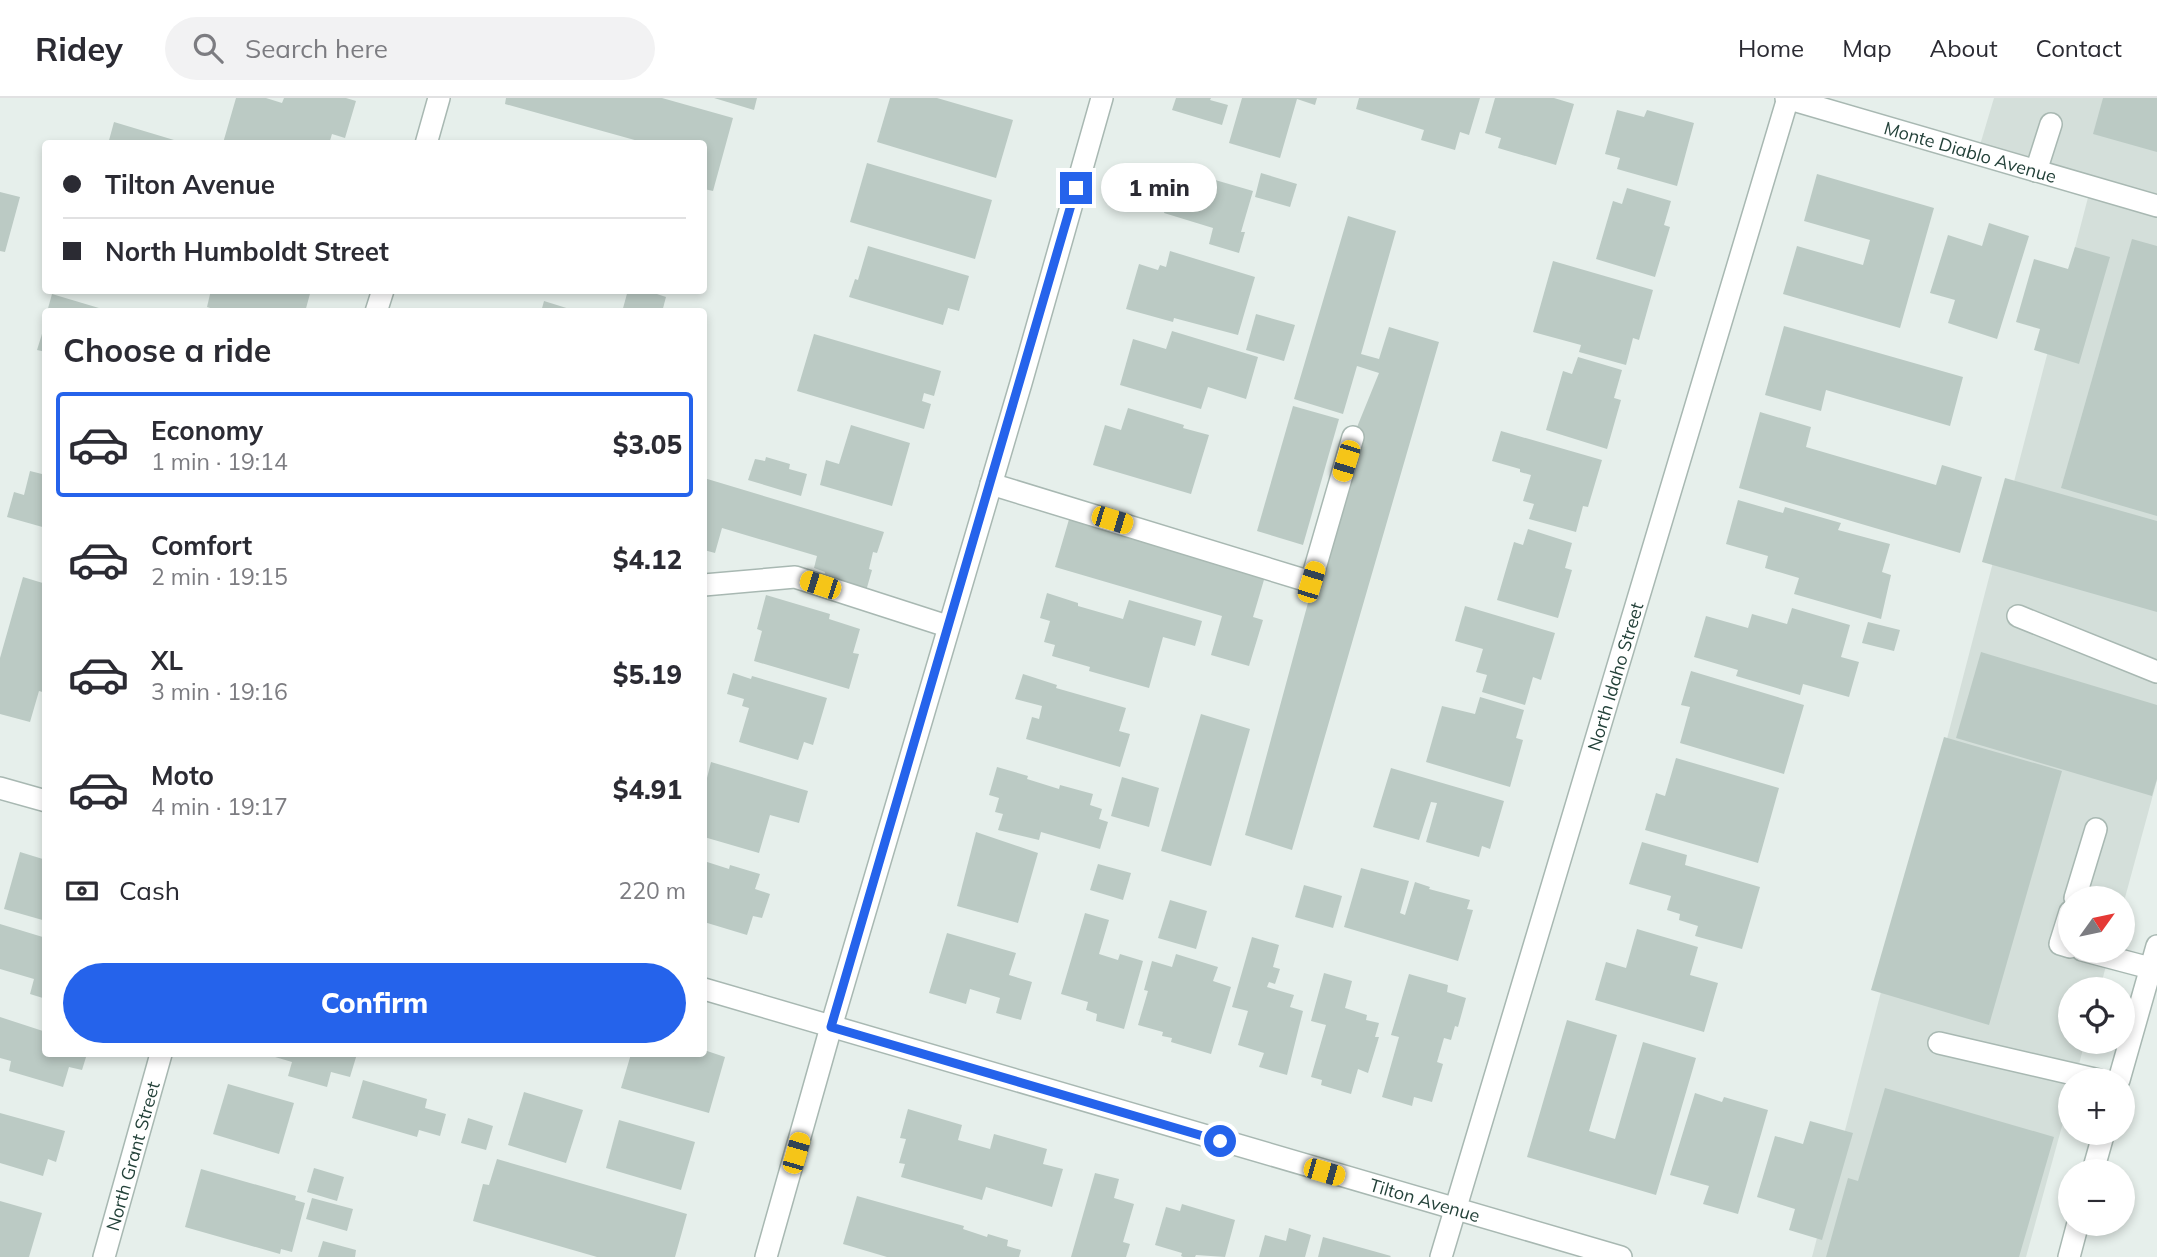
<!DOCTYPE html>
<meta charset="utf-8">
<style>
body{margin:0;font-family:Mulish,sans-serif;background:#f2f2f3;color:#2b2b33;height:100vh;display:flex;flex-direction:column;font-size:26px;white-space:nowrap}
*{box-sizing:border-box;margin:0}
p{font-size:23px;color:#7c7c81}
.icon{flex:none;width:38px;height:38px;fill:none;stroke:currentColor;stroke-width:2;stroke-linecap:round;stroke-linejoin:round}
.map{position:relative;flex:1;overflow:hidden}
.details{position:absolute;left:42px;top:210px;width:665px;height:749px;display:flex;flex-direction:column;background:#fff;border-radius:7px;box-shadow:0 4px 10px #0003}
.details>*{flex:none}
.banner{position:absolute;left:42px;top:42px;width:665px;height:154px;border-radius:7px;box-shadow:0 4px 10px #0003;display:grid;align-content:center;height:154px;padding:0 21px;background:#fff}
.needle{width:46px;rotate:57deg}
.controls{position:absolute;left:2058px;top:788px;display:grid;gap:14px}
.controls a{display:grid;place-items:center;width:77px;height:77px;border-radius:50%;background:#fff;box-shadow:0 4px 10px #0003;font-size:35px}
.end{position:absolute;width:32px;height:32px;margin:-16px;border:9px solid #2563eb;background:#fff;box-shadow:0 0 0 4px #fff}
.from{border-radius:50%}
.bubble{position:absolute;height:49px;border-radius:24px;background:#fff;box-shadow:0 4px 10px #0003;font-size:23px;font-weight:800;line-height:49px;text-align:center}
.car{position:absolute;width:21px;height:42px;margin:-21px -10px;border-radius:9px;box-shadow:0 0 5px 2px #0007;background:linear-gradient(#f5c518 24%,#345 0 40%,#f5c518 0 76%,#345 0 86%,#f5c518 0)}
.banner b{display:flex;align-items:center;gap:24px;height:66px;font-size:26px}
.banner b+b{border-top:2px solid #e1e1e2}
.banner i{width:18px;height:18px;background:#2b2b33}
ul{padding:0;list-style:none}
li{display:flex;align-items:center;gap:21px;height:105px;margin:0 14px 10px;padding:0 7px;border:4px solid transparent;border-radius:7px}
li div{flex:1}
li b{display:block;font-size:26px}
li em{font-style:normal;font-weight:800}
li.current{border-color:#2563eb}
li>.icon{width:63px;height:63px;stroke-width:1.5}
h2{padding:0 21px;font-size:32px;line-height:84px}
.pay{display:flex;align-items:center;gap:18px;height:77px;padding:0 21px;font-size:26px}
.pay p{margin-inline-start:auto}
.action{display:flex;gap:14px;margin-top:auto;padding:14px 21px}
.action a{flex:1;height:80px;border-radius:42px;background:#2563eb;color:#fff;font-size:28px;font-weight:800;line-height:80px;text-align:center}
header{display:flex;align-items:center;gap:42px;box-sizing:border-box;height:98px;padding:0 35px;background:#fff;border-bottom:2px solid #e1e1e2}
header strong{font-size:33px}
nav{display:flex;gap:38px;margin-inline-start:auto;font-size:24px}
.search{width:490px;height:63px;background:#f2f2f3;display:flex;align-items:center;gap:18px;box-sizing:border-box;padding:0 24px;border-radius:38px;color:#7c7c81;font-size:26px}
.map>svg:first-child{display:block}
</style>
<header>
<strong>Ridey</strong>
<div class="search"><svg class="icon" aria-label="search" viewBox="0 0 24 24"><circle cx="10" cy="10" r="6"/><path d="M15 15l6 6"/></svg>Search here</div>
<nav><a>Home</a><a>Map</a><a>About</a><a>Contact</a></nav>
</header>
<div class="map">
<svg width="2157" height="1159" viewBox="0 0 2157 1159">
<rect width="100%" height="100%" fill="#e6efeb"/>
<!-- built -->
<polygon fill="#d4dfda" points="1994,0 2157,0 2157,682 2123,807 2123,800 2070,800 2070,852 2110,852 2100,891 2070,891 2070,943 2085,943 2075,982 2070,982 2070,999 2026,1159 1812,1159 2091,88 1977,57"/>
<!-- building -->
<g fill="#bbcac4">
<polygon points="236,0 266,0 282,5 284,0 346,0 356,3 345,40 332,36 329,46 226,46 223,45"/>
<polygon points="506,0 662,0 733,20 713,93 704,91 704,46 649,46 505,6"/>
<polygon points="714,0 757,0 754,12"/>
<polygon points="890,0 937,0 1013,22 996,80 877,44"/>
<polygon points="1176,0 1211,0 1210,2 1228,7 1222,27 1172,12"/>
<polygon points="1242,0 1317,0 1315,7 1297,1 1280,60 1229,45"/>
<polygon points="1359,0 1480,0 1469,37 1460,34 1455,52 1421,42 1424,32 1356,11"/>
<polygon points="1495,0 1554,0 1574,6 1556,67 1498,50 1501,40 1485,35"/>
<polygon points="2103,0 2157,0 2157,54 2093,36"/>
<polygon points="1617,12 1644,19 1647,12 1694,25 1677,88 1617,71 1620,60 1605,56"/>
<polygon points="114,24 184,45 184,46 108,46"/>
<polygon points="867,65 992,102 975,161 850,124"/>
<polygon points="1167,68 1253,93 1241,134 1245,134 1239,155 1209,146 1213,130 1164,115 1169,97 1159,94"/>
<polygon points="1261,75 1297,86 1290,109 1255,99"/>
<polygon points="1817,76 1934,110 1900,230 1783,196 1797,148 1863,167 1870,142 1804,123"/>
<polygon points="1627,90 1671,103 1664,127 1670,129 1655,179 1596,161 1613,103 1622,106"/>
<polygon points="0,94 20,99 5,154 0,153"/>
<polygon points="1348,118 1396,133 1361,256 1379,261 1389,229 1439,244 1292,752 1245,737 1353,339 1379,275 1357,268 1343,316 1294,301"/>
<polygon points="1989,125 2029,138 1997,241 1948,225 1955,202 1930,195 1948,137 1982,148"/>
<polygon points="2132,141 2157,148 2157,418 2061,390"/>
<polygon points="868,148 969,178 959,213 948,210 943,227 849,199 855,181 858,182"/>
<polygon points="2075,149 2110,159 2079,266 2034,252 2040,231 2016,224 2034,161 2068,171"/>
<polygon points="1170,153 1255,179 1238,237 1174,220 1173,224 1126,211 1139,166 1158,172 1160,167 1166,169"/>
<polygon points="1553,163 1653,192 1639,242 1633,240 1626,267 1579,254 1581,247 1533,234"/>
<polygon points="211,192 311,192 305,214 223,214 207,209"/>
<polygon points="628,192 645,192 666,199 662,214 622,214"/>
<polygon points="52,196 109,213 109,214 47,214"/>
<polygon points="544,203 576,213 575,214 541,214"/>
<polygon points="1256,216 1295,227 1284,263 1246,252"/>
<polygon points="46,223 46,254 37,252"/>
<polygon points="1784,228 1963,279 1950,328 1826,292 1821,313 1765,297"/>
<polygon points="1172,233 1258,259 1246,301 1208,289 1201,311 1120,287 1133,241 1166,251"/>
<polygon points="814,236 941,273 934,298 924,295 922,303 931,306 924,331 797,293"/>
<polygon points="1578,259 1622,272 1614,300 1621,302 1607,351 1546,332 1563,273 1572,276"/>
<polygon points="1293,308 1339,321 1303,447 1257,433"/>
<polygon points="1128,310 1184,327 1183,330 1209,337 1191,396 1093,367 1105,327 1121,332"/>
<polygon points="1760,314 1811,329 1806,349 1936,387 1942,367 1982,379 1960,455 1739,390"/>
<polygon points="851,327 910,345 892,408 820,387 826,362 839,366"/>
<polygon points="1501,333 1602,362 1588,409 1583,408 1576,434 1529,421 1534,406 1523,403 1531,377 1520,374 1520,371 1492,363"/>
<polygon points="766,359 790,366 789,371 807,376 801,398 748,382 755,361 765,363"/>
<polygon points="30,373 46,377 46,430 7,419 14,394 24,397"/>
<polygon points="704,380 884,434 877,455 873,454 869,471 872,472 866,493 824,480 825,474 814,470 817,458 722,430 715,455 704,452"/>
<polygon points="2005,380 2157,423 2157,514 1982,464"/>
<polygon points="1738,402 1783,415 1785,409 1841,425 1838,432 1890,446 1882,474 1891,477 1881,521 1794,496 1799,480 1765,470 1768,458 1726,446"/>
<polygon points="1070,418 1266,475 1253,519 1263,522 1249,568 1211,557 1222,518 1055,469"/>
<polygon points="1528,431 1572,445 1565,470 1572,472 1558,520 1497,502 1514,444 1523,447"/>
<polygon points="23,479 46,486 46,595 39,593 30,624 0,616 0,560"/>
<polygon points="1047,495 1078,505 1078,508 1123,521 1129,502 1202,523 1195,548 1163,539 1149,590 1089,573 1090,569 1052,558 1055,547 1044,544 1050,523 1040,520"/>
<polygon points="766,497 830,516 829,521 860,531 853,555 859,556 849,591 754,563 762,533 757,531"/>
<polygon points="1465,508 1555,535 1541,582 1533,579 1525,607 1482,594 1487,577 1476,574 1483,551 1455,543"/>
<polygon points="1792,510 1850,527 1841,559 1859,564 1849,599 1803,586 1800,597 1736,578 1738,572 1694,559 1706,518 1748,530 1752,516 1787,526"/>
<polygon points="1868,524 1900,532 1894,553 1862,545"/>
<polygon points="1981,554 2157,607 2157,681 2152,698 1956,640"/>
<polygon points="1691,573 1804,607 1784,676 1680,645 1690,609 1681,607"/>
<polygon points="733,575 751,581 752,578 827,600 813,647 804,644 798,662 739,644 749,610 742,608 744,601 727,596"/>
<polygon points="1023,576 1057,587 1056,590 1126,610 1119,633 1130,636 1120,669 1026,641 1032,619 1039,621 1042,608 1015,601"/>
<polygon points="1480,599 1524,612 1516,640 1523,642 1510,689 1426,664 1442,608 1475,616"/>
<polygon points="1201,616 1250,631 1211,768 1161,753"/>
<polygon points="1944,639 2062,673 1989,927 1871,892"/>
<polygon points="1676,660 1779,690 1758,765 1645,732 1656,695 1665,698"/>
<polygon points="711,664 808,693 799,725 770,717 759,755 704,739 704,692"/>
<polygon points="997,669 1028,678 1027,681 1059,691 1060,687 1093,696 1090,707 1102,711 1099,721 1108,724 1100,751 1041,734 1039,742 998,732 1003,716 995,714 999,700 989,697"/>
<polygon points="1391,670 1504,703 1490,751 1482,748 1479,759 1426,744 1437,705 1431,704 1419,742 1373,729"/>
<polygon points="1122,679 1159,690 1149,729 1111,718"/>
<polygon points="976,734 1038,755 1018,825 957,808"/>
<polygon points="1642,744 1687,757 1685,767 1760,789 1742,851 1695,838 1698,828 1679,822 1680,816 1667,812 1671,798 1629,786"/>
<polygon points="20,754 46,762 46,823 4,811"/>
<polygon points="704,763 729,771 730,767 760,776 755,791 770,796 762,820 753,818 747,837 704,824"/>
<polygon points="1098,766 1131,775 1123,802 1090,792"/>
<polygon points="1361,770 1409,783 1400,815 1405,817 1415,784 1430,789 1429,791 1470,802 1467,811 1473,812 1458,863 1344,829"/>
<polygon points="1304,787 1342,798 1333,830 1295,819"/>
<polygon points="1170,802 1207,813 1196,851 1158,840"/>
<polygon points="1085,815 1109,822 1099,856 1118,862 1120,856 1143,863 1124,931 1096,923 1097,916 1086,912 1088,904 1061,896"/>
<polygon points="0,826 46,840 46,901 30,896 34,881 0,871"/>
<polygon points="1637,831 1698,849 1690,877 1718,885 1704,934 1595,902 1606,864 1626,870"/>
<polygon points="947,835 1016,855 1009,877 1032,884 1021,922 996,915 1000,900 970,891 966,906 929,895"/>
<polygon points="1252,839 1279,847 1273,869 1280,871 1275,886 1269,884 1267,889 1294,897 1290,909 1303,913 1287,977 1259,969 1264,955 1238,947 1248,913 1232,909"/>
<polygon points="1176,856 1218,869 1213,883 1231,889 1211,956 1171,944 1172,940 1162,938 1163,934 1138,927 1148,893 1144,892 1152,863 1172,869"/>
<polygon points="1324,875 1352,883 1345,910 1367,917 1366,922 1379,925 1375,939 1379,939 1368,975 1358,971 1351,996 1321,987 1322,982 1311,979 1326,927 1311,923"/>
<polygon points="1409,876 1448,887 1447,894 1466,900 1458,929 1455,928 1451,942 1444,940 1437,964 1443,966 1432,1004 1414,999 1412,1008 1382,999 1399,939 1391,937"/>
<polygon points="0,919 46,934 46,956 87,956 82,972 69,969 63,989 9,973 11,963 0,960"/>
<polygon points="1567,922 1617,937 1589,1033 1615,1041 1643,944 1696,960 1656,1097 1527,1059"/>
<polygon points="704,952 725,959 709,1015 621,990 631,956 704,956"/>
<polygon points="265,956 357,956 350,979 331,974 327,989 288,978 292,964"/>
<polygon points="363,982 427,1001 425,1010 446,1016 440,1038 419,1032 417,1039 352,1020"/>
<polygon points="228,986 294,1005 279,1056 213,1036"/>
<polygon points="1885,990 2054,1039 2019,1159 1826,1159 1848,1080 1858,1083"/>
<polygon points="524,994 583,1012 566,1065 508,1047"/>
<polygon points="1695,995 1722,1004 1724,999 1768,1012 1738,1116 1703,1106 1709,1088 1670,1077"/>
<polygon points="908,1011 962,1027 958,1042 990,1051 994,1036 1047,1051 1043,1066 1063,1071 1052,1109 986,1089 982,1102 901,1079 905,1066 899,1065 906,1041 900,1040"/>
<polygon points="0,1015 65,1033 56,1064 48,1061 43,1078 0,1065"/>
<polygon points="468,1020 493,1028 486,1052 461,1045"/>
<polygon points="619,1022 695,1044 681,1092 606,1070"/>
<polygon points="1810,1023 1853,1035 1822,1142 1789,1132 1795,1111 1757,1099 1775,1038 1803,1046"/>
<polygon points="497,1061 687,1116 675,1159 597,1159 473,1123 483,1086 489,1087"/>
<polygon points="314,1070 344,1079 337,1103 307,1094"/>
<polygon points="201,1071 296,1098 295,1102 305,1105 292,1154 281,1151 280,1156 185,1129"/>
<polygon points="1095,1075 1119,1081 1114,1100 1134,1106 1123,1144 1130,1146 1126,1159 1071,1159"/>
<polygon points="857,1098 964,1128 963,1131 987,1139 988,1136 1008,1142 1007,1148 1021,1152 1019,1159 887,1159 843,1146"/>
<polygon points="312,1100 353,1111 347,1133 306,1121"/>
<polygon points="0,1103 42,1115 29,1159 0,1159"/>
<polygon points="1182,1106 1235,1122 1225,1159 1196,1157 1195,1159 1183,1159 1181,1158 1182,1155 1155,1147 1166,1109 1180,1113"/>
<polygon points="1289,1130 1311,1137 1305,1159 1259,1159 1265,1137 1286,1143"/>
<polygon points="1323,1139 1391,1158 1390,1159 1318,1159"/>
<polygon points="323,1143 356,1152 355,1159 318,1159"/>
</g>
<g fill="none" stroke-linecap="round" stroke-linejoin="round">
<!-- service casing -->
<g stroke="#a8b8b2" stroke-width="24">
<g id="service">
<polyline points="2036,73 2051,26"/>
<polyline points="991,386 1311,484 1353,339"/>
<polyline points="704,487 795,479 947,528"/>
<polyline points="2018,518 2157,574"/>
<polyline points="2075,800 2096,731"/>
<polyline points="2070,814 2060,846 2070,849"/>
<polyline points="2082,852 2150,870"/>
<polyline points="1939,945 2099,982"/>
</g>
</g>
<!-- minor casing -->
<g stroke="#a8b8b2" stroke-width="24">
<g id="minor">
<path id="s1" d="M1786 0 2157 108"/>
<polyline points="426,46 439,0"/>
<polyline points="376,214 383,192"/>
<polyline points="0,690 46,703"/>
<path id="s2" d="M704 891 1621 1159"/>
<path id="s3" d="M104 1159 161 956"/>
<path id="s4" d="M1441 1159 1788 0"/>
</g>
</g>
<!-- tertiary casing -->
<g stroke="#a8b8b2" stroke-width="24">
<g id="tertiary">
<polyline points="2119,982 2157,848"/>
<polyline points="2093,1073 2104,1034"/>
<polyline points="766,1159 831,929 1021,285 1102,0"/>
<polyline points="2069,1159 2078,1125"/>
</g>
</g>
<!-- service -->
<use href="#service" stroke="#fff" stroke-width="21"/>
<!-- minor -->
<use href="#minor" stroke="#fff" stroke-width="21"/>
<!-- tertiary -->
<use href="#tertiary" stroke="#fff" stroke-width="21"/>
</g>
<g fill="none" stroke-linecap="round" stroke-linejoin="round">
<!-- route -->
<polyline stroke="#2563eb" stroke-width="9" points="1076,90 831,929 1220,1043"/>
</g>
<g text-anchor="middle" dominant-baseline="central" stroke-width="7" stroke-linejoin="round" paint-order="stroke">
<!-- street labels -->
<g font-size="18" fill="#24423a" stroke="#f7fbf9">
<text stroke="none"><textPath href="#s1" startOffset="192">Monte Diablo Avenue</textPath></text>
<text stroke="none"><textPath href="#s4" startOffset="606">North Idaho Street</textPath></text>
<text stroke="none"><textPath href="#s3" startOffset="105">North Grant Street</textPath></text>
<text stroke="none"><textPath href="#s2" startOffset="751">Tilton Avenue</textPath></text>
</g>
</g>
</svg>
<div class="controls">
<a><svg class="needle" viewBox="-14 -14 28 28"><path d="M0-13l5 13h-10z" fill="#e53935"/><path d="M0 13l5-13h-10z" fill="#7c7c81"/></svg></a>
<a><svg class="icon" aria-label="locate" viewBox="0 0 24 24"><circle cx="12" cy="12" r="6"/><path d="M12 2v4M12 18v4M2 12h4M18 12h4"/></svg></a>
<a>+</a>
<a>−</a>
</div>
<i class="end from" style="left:1220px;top:1043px"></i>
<i class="end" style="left:1076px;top:90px"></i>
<div class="bubble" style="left:1101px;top:65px;width:116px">1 min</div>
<i class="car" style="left:1346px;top:363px;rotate:197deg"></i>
<i class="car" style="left:1112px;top:422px;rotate:107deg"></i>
<i class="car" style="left:1311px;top:484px;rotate:17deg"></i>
<i class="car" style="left:820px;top:487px;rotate:288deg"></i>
<i class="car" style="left:796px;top:1055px;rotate:16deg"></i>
<i class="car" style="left:1324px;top:1074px;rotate:106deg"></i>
<div class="banner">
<b><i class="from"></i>Tilton Avenue</b>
<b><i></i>North Humboldt Street</b>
</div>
<section class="details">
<h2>Choose a ride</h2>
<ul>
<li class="current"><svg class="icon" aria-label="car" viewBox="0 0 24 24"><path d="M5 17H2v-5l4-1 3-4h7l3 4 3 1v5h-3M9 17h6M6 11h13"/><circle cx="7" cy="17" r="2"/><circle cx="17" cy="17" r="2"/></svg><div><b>Economy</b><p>1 min · 19:14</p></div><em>$3.05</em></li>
<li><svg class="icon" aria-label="car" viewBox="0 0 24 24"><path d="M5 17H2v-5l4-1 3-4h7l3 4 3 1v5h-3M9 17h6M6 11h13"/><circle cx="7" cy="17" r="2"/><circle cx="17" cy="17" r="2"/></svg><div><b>Comfort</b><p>2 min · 19:15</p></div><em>$4.12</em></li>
<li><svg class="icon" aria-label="car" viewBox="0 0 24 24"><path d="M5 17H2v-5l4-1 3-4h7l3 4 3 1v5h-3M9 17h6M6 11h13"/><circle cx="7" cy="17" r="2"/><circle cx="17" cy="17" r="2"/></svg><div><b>XL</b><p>3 min · 19:16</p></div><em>$5.19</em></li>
<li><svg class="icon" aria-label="car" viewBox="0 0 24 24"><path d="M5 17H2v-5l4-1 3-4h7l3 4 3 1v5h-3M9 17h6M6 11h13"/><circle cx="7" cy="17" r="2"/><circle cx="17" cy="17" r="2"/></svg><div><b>Moto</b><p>4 min · 19:17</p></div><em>$4.91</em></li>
</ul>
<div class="pay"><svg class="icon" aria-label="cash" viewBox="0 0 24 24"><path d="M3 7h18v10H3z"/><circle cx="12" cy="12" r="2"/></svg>Cash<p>220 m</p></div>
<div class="action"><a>Confirm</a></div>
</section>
</div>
